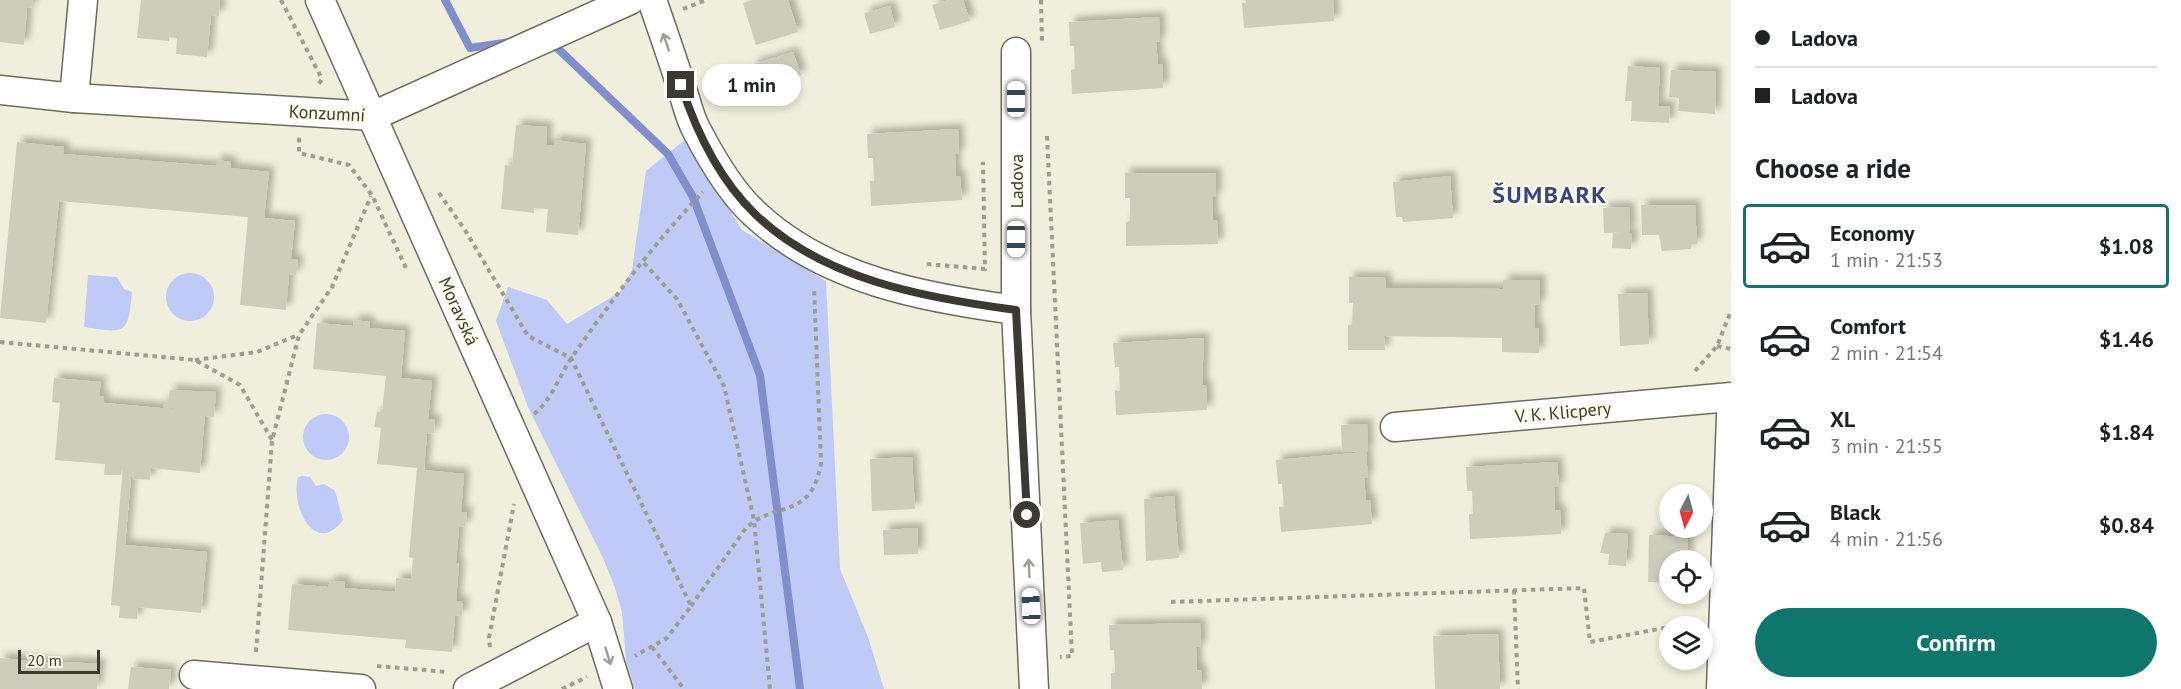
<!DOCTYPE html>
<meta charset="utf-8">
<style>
body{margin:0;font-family:"PT Sans",sans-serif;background:#f6f6f6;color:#202124;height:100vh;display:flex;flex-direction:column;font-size:22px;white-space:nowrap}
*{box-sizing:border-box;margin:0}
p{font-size:20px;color:#757577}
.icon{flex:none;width:33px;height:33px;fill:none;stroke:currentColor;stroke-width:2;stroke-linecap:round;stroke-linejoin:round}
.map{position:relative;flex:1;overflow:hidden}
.side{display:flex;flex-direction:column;background:#fff;width:450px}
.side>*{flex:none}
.top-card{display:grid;align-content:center;height:132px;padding:0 24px;background:#fff}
.needle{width:39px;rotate:186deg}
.fabs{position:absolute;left:1659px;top:484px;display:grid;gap:12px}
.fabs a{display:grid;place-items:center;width:54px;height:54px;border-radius:50%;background:#fff;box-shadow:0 3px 9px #0003;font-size:30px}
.scale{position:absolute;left:18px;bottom:15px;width:82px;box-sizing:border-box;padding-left:6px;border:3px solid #3a3a33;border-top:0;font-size:16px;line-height:21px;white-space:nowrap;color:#3a3a33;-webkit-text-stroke:4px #fdfdeb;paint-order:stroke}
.end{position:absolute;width:27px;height:27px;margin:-14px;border:8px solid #3a3a33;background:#fff;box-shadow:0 0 0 3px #fff}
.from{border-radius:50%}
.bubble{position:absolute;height:42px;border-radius:21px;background:#fff;box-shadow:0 3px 9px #0003;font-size:20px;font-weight:600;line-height:42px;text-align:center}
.car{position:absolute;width:18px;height:36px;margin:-18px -9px;border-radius:8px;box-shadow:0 0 4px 2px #0007;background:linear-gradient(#fff 24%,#345 0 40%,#fff 0 76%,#345 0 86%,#fff 0)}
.top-card b{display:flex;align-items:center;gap:21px;height:57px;font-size:22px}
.top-card b+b{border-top:2px solid #e0e0e0}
.top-card i{width:15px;height:15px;background:#202124}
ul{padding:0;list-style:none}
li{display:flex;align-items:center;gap:18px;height:84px;margin:0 12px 9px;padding:0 12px;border:3px solid transparent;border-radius:6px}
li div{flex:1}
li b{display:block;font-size:22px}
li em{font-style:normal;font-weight:600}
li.on{border-color:#0f766e}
li>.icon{width:54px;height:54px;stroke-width:1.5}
h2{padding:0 24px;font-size:27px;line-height:72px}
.cta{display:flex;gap:12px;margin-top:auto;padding:12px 24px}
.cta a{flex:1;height:69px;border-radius:36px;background:#0f766e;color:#fff;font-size:24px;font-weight:600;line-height:69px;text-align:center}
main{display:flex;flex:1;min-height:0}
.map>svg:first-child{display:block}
</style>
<main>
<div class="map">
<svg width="1731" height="689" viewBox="0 0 1731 689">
<defs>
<filter id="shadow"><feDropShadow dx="5.5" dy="-5.5" stdDeviation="3" flood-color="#0004"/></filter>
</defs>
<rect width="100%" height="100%" fill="#f0efde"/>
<!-- green -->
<g fill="#bfcaf7">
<polygon points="686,139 742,230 826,281 840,569 868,637 884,689 635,689 626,660 622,612 615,588 603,558 528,407 496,321 508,287 547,300 567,324 620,292 632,270 646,171"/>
<circle cx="190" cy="297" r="24"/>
<path d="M88 275 117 277 124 289 132 292C128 336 125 333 84 327Z"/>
<circle cx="326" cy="437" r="23"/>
<path d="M303 476 310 477 316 486 324 484 335 491 343 520C315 558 290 505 298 477Z"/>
</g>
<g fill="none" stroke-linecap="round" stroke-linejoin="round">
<!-- stream -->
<g stroke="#808ecc" stroke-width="8">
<polyline points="445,0 470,48 510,42"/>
<polyline points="550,41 668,154 693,197 760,375 800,689"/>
</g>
</g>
<!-- building -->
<g fill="#cdcdbc" filter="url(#shadow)">
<polygon points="0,0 33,0 33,7 27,8 24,45 0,42"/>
<polygon points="141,0 220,0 219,16 211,15 207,57 176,54 177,38 169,37 169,41 137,38"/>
<polygon points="752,0 788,0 798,32 756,45 743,3"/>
<polygon points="949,0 963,0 970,21 940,30 932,5"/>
<polygon points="1246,0 1333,0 1334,21 1244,28 1242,3 1246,3"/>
<polygon points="890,6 895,27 870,34 864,13"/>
<polygon points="1159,17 1160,41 1156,42 1158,64 1162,64 1163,88 1072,94 1071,70 1075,69 1074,46 1070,46 1069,22"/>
<polygon points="793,52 801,75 773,84 775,90 760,94 751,65"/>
<polygon points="1628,66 1660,68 1658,106 1670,106 1669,123 1631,121 1632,101 1625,101"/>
<polygon points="1671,70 1716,72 1715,114 1678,111 1679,98 1669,97"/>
<polygon points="516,125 547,127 546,145 554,146 554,140 586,144 578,235 546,232 548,209 534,208 534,213 501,209 505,165 512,166"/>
<polygon points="958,129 959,154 955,154 956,176 960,176 962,200 871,206 870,181 874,181 873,158 868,158 867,134"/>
<polygon points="17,142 64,147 63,154 216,166 216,160 231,162 231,168 269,172 264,218 295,221 291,259 298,260 296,275 289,274 286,310 240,305 248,217 59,201 46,323 0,318"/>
<polygon points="1125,173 1216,173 1216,197 1212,197 1213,220 1217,220 1218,244 1126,246 1126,222 1130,221 1130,198 1125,198"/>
<polygon points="1450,176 1453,218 1403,222 1402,217 1396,217 1393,182"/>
<polygon points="1641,205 1695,205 1697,244 1691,244 1691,249 1662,251 1659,235 1642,235"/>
<polygon points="1629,207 1630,232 1604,233 1603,208"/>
<polygon points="1613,233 1632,234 1631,249 1612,248"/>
<polygon points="1349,277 1386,278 1386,288 1503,289 1503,280 1540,280 1540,305 1535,305 1535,328 1539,328 1539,353 1502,352 1502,338 1384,336 1385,350 1348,350 1348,325 1352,325 1353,303 1349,303"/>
<polygon points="1647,293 1649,344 1620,346 1618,294"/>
<polygon points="354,320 370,322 370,328 405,331 401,378 432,381 428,419 435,420 434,433 427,434 424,470 464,474 461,512 467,512 465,526 459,527 456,563 459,564 456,601 463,602 462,616 455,615 452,652 405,648 406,640 288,630 292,584 328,587 330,581 345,582 345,588 395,592 396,578 411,579 413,558 409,557 417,468 377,464 381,428 374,427 377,412 382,412 386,376 313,369 317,323 353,326"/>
<polygon points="1204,338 1202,385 1206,385 1207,410 1116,415 1115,390 1120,391 1119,367 1115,367 1113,343"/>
<polygon points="54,378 101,382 99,396 104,396 104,402 61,399 205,412 163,407 163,401 168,402 170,390 216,392 214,417 206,416 205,413 200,473 151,468 150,480 133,479 132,466 125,545 207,552 201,613 138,607 137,619 119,618 120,606 111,605 123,466 121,475 104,475 105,464 55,460 60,403 52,402"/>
<polygon points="1367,424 1368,451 1342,452 1341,425"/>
<polygon points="1366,452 1368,477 1364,478 1366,500 1370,500 1372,524 1281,532 1279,507 1284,507 1282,484 1278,484 1276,460"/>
<polygon points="912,457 915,509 872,511 870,459"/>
<polygon points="1557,462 1559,487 1554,487 1555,510 1560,510 1561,534 1470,539 1469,514 1473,514 1472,491 1467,491 1466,467"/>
<polygon points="1174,496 1179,558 1146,561 1144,499"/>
<polygon points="1118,520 1123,570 1102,572 1101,562 1083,564 1080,523"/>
<polygon points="918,528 918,554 884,555 883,530"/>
<polygon points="1605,533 1628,534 1626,566 1608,565 1609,554 1600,553"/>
<polygon points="1649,535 1688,537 1687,561 1670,561 1670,583 1648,582"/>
<polygon points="1200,623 1201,647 1196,647 1197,670 1201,670 1202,689 1111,689 1111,673 1115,673 1114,650 1110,650 1109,625"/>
<polygon points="1498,634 1500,689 1435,689 1433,636"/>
<polygon points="0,658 63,664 66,662 100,664 97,689 0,689"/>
<polygon points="131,667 171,670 169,689 128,689"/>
</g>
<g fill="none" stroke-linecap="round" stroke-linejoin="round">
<!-- street casing -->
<g stroke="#6c6c5d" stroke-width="31">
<g id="street">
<polyline points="320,0 597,622 618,689"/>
<path d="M652 0C662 29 672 57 681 86 686 100 689 116 696 129 711 158 731 193 756 215 826 280 925 298 1016 310"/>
<polyline points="1016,52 1016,310 1034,689"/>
<polyline points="0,90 74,98 373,116 630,0"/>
<polyline points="74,98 83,0"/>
<polyline points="1395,427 1731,397"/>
<polyline points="194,675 361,689"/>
<polyline points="468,689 597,622"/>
<polyline points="1721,689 1731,416"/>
</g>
</g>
<!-- path -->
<g stroke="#9d9d90" stroke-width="4" stroke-dasharray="4.5 4.5" stroke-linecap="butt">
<polyline points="281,0 322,79 318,85"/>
<polyline points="1041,0 1042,41"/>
<polyline points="683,9 706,0"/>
<polyline points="1047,136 1072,656 1060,657"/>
<polyline points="299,138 299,153 349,165 372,195 406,268"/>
<polyline points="439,193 465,230 528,336 571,358 691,606 667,638 635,656"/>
<polyline points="644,263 677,299 724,386 754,520 770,689"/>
<polyline points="927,264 985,269 983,162"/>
<polyline points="0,342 195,360 240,385 272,440"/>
<polyline points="1717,346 1731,349"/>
<polyline points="195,360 257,352 298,335"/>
<polyline points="1695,371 1717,346 1731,311"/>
<path d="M534 414C552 400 559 376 572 357 612 300 654 243 703 192"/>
<polyline points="1514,590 1518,689"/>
<polyline points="1171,602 1584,588 1590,642 1696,622"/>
<path d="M691 606 746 528C776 500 811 521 821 463L814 287"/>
<polyline points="490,647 489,638 514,504"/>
<polyline points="652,647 684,689"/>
<polyline points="256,652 272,441 299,335 332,287 371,196"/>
<polyline points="377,666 447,672"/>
<polyline points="562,689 587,677"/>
</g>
<!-- street -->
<use href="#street" stroke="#fff" stroke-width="28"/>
</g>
<!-- one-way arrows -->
<defs><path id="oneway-shaft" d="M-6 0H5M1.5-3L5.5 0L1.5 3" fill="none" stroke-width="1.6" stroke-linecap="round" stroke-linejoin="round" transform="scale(1.5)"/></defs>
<g stroke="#9c9c99">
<use href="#oneway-shaft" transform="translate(666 42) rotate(-109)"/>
<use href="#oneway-shaft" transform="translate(1029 568) rotate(-93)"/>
<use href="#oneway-shaft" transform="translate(608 656) rotate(73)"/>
</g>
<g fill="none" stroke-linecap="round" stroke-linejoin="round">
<!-- route -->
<path stroke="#3a3a33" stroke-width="8" d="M681 85C696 131 719 179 755 214 823 280 926 298 1016 310L1027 515"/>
</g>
<g text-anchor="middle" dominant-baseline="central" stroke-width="4.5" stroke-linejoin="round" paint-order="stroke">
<!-- street labels -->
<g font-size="18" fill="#3a3a33" stroke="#fdfdeb">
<text transform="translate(327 113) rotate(3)">Konzumní</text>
<text transform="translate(1016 181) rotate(-90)">Ladova</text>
<text transform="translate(459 311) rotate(66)">Moravská</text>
<text transform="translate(1563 412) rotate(-5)">V. K. Klicpery</text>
</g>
<!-- district labels -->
<g font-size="24" font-weight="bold" letter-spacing="1.5" fill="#3a4580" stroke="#fdfdeb">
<text x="1550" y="194">ŠUMBARK</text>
</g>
</g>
</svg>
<div class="fabs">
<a><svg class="needle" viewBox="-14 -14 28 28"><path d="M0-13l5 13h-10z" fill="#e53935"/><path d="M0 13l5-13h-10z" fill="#757577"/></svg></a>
<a><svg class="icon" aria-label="locate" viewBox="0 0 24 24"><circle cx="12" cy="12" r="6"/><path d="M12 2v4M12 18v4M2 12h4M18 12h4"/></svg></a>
<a><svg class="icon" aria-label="layers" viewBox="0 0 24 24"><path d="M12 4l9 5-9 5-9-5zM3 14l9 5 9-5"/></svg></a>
</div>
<div class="scale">20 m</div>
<i class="end from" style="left:1027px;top:515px"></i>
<i class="end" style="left:681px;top:85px"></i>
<div class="bubble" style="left:702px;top:64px;width:99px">1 min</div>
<i class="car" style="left:1016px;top:99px;rotate:0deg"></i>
<i class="car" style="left:1016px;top:239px;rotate:180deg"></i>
<i class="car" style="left:1031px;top:606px;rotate:357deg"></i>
</div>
<section class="side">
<div class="top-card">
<b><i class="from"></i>Ladova</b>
<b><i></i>Ladova</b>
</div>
<h2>Choose a ride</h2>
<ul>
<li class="on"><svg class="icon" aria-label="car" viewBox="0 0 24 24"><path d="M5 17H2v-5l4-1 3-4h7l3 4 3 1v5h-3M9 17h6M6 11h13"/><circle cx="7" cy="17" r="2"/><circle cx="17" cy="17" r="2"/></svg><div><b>Economy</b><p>1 min · 21:53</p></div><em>$1.08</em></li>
<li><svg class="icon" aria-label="car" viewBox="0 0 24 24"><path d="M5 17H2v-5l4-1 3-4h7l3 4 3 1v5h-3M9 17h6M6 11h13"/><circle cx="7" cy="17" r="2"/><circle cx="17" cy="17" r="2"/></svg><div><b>Comfort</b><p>2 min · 21:54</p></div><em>$1.46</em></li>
<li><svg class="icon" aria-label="car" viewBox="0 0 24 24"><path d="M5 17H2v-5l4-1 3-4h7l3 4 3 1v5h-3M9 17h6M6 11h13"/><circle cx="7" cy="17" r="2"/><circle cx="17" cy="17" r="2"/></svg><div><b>XL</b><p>3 min · 21:55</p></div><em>$1.84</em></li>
<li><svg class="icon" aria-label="car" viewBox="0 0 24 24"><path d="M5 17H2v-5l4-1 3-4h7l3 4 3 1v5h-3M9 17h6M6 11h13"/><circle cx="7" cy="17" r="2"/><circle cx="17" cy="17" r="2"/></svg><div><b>Black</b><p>4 min · 21:56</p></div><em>$0.84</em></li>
</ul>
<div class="cta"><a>Confirm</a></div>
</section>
</main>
